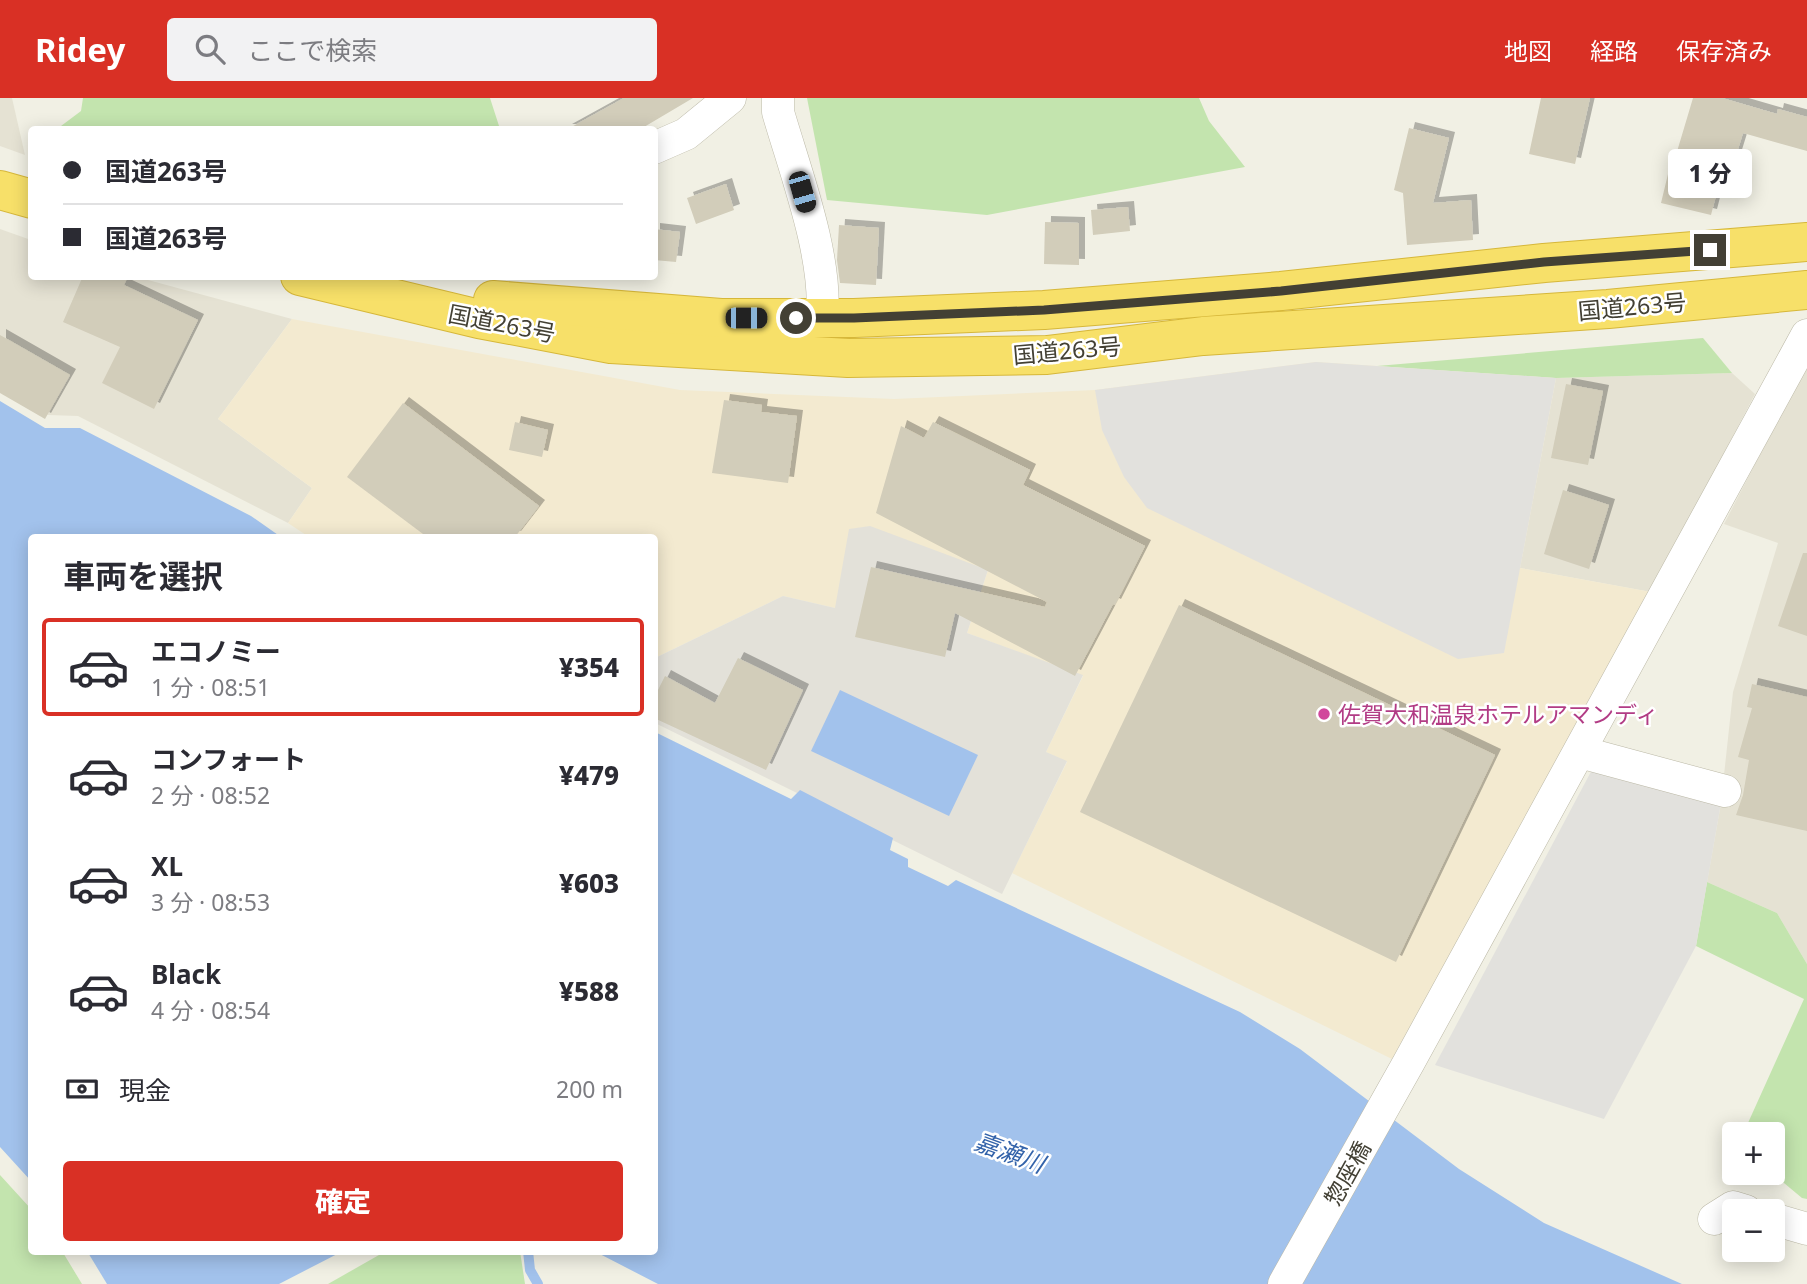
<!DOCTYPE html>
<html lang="ja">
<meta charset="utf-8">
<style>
body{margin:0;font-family:"Noto Sans","Noto Sans JP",sans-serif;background:#f2f2f3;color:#2b2b33;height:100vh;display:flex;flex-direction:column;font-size:26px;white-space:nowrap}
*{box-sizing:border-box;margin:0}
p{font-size:23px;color:#7c7c81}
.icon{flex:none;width:38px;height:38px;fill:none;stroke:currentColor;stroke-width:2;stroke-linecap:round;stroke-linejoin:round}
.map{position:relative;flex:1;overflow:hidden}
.side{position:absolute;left:28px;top:436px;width:630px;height:721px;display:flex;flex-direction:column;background:#fff;border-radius:7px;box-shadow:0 4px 18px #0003}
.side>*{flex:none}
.guide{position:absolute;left:28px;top:28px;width:630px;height:154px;border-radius:7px;box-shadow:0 4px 18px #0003;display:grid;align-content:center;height:154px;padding:0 35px;background:#fff}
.tools{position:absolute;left:1722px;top:1024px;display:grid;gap:14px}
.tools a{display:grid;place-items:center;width:63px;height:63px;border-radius:7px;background:#fff;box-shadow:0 4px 18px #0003;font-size:35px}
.end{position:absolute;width:32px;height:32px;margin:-16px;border:9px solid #434034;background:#fff;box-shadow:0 0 0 4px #fff}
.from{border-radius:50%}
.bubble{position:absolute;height:49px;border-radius:7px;background:#fff;box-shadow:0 4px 18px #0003;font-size:23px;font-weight:800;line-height:49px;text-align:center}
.car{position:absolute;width:21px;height:42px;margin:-21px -10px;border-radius:9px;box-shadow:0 0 5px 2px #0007;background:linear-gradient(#222 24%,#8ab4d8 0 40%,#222 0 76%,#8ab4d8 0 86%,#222 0)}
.guide b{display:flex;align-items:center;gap:24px;height:66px;font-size:26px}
.guide b+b{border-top:2px solid #e1e1e2}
.guide i{width:18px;height:18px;background:#2b2b33}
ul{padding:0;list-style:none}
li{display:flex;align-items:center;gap:21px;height:98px;margin:0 14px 10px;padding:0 21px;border:4px solid transparent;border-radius:7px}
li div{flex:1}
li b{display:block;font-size:26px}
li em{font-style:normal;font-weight:800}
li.selected{border-color:#d93025}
li>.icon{width:63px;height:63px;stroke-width:1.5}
h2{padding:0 35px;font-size:32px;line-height:84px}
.pay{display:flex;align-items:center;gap:18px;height:77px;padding:0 35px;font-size:26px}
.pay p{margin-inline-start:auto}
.action{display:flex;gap:14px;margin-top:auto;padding:14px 35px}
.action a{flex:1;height:80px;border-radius:7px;background:#d93025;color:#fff;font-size:28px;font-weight:800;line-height:80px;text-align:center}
header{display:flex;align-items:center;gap:42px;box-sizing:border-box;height:98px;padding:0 35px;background:#d93025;color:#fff}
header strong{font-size:33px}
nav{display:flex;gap:38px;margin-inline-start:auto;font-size:24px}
.search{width:490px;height:63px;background:#f2f2f3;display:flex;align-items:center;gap:18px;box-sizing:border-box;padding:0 24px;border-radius:7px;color:#7c7c81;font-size:26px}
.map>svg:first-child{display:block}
</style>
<header>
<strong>Ridey</strong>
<div class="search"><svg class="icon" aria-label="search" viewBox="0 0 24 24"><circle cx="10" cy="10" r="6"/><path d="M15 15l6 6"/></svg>ここで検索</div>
<nav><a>地図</a><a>経路</a><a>保存済み</a></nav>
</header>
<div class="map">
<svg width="1807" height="1186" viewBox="0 0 1807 1186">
<defs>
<filter id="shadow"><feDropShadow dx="6" dy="-6" stdDeviation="0" flood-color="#0004"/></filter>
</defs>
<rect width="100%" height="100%" fill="#f1f0e4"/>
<!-- residential -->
<g fill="#e5e2d3">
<polygon points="0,0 12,0 25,57 0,48"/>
<polygon points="0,131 31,142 32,178 137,179 292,221 218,321 312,390 288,425 78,318 48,317 0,289"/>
<polygon points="1807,266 1807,866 1777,815 1707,784 1721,705 1733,594 1778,445 1724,426"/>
<polygon points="1732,275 1755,296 1651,494 1520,470 1556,280"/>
</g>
<!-- commercial -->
<polygon fill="#f3ead0" points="292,221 680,292 894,301 1095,292 1316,264 1556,280 1520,470 1651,494 1392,961 1012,775 1067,664 1046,654 1083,578 967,535 988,472 835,510 783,498 655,560 654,439 309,439 288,425 312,390 218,321"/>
<!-- industrial -->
<polygon fill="#e3e1d9" points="870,428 988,472 967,535 1083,577 1046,654 1067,663 1002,796 655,625 655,560 783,498 835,510 849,431"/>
<!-- green -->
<g fill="#c3e4ae">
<polygon points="83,0 490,0 500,31 57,31 81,13"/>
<polygon points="807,0 1199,0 1209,23 1245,69 987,117 827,102"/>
<polygon points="1703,240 1732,275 1556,280 1377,268"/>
<polygon points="1707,784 1777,815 1807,866 1807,1101 1802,1100 1772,1075 1773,1036 1743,1036 1804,901 1696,848"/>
<polygon points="0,1077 31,1111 32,1153 62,1153 82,1186 0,1186"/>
<polygon points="386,1153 520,1153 525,1186 328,1186"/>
</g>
<!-- parking -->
<g fill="#e2e1dd">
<polygon points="1316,264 1556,280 1504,555 1458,561 1147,410 1124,379 1102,332 1095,292"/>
<polygon points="1594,668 1721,705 1696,848 1604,1021 1435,967"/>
</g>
<!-- water -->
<g fill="#a2c2ec">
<polygon points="0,303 45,330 80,330 251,418 281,439 32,439 31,1083 0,1049"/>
<polygon points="840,592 978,657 949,718 811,653"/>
<polygon points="655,634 791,701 800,692 893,740 890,752 908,761 908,769 948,788 956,782 1240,914 1300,951 1459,1071 1544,1125 1682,1186 658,1186 594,1153 654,1153"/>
<polygon points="87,1153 343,1153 279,1186 107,1186"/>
</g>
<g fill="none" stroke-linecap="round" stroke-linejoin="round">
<!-- stream -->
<polyline stroke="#a2c2ec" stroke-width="10" points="528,1153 530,1172 538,1186"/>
</g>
<!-- building -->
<g fill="#d2cdba" filter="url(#shadow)">
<polygon points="624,0 693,0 639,32 566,32"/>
<polygon points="1541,0 1590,0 1575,66 1529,56"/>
<polygon points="1693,0 1722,0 1777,16 1778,11 1807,19 1807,53 1743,35 1729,80 1721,78 1711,117 1661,105 1668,76 1670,77"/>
<polygon points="1409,30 1449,40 1433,105 1471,102 1473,142 1407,147 1403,95 1394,92"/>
<polygon points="726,86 734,112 696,126 687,100"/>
<polygon points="1128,109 1130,133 1093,137 1091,112"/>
<polygon points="1045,124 1079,125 1079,167 1044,166"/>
<polygon points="839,127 879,130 876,187 840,185 837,162"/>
<polygon points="654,131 680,134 676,164 654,162"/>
<polygon points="83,178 128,178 124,187 198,222 154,311 102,285 120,249 63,224"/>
<polygon points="0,237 70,277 45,321 0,295"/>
<polygon points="1566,286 1603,293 1588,367 1551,360"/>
<polygon points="724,302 762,307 761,314 797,318 788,385 712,375"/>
<polygon points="403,305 539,408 515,439 427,439 347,379"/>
<polygon points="515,324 548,332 542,359 509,352"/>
<polygon points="933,324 1030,372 1023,387 1145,448 1115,507 1113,506 1075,578 955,515 945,559 855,539 871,469 1045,509 1047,504 876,415 901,328 924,340"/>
<polygon points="1563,392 1609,407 1589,471 1544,456"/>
<polygon points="1803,455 1807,455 1807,538 1778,528"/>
<polygon points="1179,507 1495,657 1396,864 1080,714"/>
<polygon points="738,560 803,592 766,672 654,620 654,600 665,578 715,605"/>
<polygon points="1752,586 1807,599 1807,733 1736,717 1743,697 1749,662 1738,659 1752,610 1747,609"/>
</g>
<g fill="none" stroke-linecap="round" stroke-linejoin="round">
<!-- minor casing -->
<g stroke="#bcb9a7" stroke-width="33">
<g id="minor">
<path d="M778 0V14C795 73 828 159 822 220"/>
<polyline points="654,50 686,36 730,0"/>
<polyline points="1580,654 1725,693"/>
<polyline points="1714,1121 1733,1109 1746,1113"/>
<polyline points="1773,1121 1807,1131"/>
<polyline points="1284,1186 1409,964 1807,237"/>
</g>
</g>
<!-- highway casing -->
<g stroke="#d6b73a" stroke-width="40">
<g id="highway">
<polyline points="0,92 32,101"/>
<polyline points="300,178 479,221 611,246 848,260 1047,257 1203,238 1608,211 1807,192"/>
<polyline points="493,202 721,220 854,220 1044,212 1281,193 1544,165 1807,144"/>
</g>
</g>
<!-- minor -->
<use href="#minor" stroke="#fff" stroke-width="32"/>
<!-- highway -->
<use href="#highway" stroke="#f7e069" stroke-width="38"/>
</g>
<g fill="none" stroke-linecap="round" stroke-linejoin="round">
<!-- route -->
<polyline stroke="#434034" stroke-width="9" points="796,220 854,220 1044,212 1281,193 1544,164 1710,152"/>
</g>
<!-- markers -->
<circle fill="#d1479c" stroke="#fff" stroke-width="2.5" cx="1324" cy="616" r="7"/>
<g text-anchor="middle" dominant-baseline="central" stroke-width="5" stroke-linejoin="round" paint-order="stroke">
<!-- street labels -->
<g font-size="23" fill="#434034" stroke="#fff">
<text transform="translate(1632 208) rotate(-5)">国道263号</text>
<text transform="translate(502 225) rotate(11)">国道263号</text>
<text transform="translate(1067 252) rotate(-5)">国道263号</text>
<text transform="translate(1347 1075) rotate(-61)">惣座橋</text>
</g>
<!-- hotel labels -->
<g font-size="23" fill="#b23c85" stroke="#fff" text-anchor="start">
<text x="1338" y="616">佐賀大和温泉ホテルアマンディ</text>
</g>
<!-- water labels -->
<g font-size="24" font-style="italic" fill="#3363aa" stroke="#fff">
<text transform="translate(1010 1054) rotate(20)">嘉瀬川</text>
</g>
</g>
</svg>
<div class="tools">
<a>+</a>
<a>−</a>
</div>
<i class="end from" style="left:796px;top:220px"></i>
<i class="end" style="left:1710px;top:152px"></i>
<div class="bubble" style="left:1668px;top:51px;width:84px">1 分</div>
<i class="car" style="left:802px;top:94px;rotate:164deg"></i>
<i class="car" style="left:746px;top:220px;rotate:90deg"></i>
<div class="guide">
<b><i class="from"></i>国道263号</b>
<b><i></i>国道263号</b>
</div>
<section class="side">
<h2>車両を選択</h2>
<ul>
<li class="selected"><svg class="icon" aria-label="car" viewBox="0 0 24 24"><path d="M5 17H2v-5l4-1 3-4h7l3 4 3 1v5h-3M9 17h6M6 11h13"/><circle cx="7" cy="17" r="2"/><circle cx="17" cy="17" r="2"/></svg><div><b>エコノミー</b><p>1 分 · 08:51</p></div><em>¥354</em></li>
<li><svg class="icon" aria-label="car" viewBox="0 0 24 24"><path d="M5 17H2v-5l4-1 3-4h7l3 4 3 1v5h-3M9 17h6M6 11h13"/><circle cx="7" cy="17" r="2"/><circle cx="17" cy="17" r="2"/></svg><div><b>コンフォート</b><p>2 分 · 08:52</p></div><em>¥479</em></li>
<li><svg class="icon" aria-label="car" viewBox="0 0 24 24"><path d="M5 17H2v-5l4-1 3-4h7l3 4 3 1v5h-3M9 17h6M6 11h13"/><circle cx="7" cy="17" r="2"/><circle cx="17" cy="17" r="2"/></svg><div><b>XL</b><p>3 分 · 08:53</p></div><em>¥603</em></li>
<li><svg class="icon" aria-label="car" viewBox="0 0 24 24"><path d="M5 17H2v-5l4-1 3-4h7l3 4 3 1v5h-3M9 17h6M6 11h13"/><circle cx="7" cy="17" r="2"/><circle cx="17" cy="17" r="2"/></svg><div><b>Black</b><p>4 分 · 08:54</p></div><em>¥588</em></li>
</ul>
<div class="pay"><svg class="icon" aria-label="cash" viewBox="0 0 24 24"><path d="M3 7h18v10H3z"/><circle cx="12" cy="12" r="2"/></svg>現金<p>200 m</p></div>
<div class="action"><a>確定</a></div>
</section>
</div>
